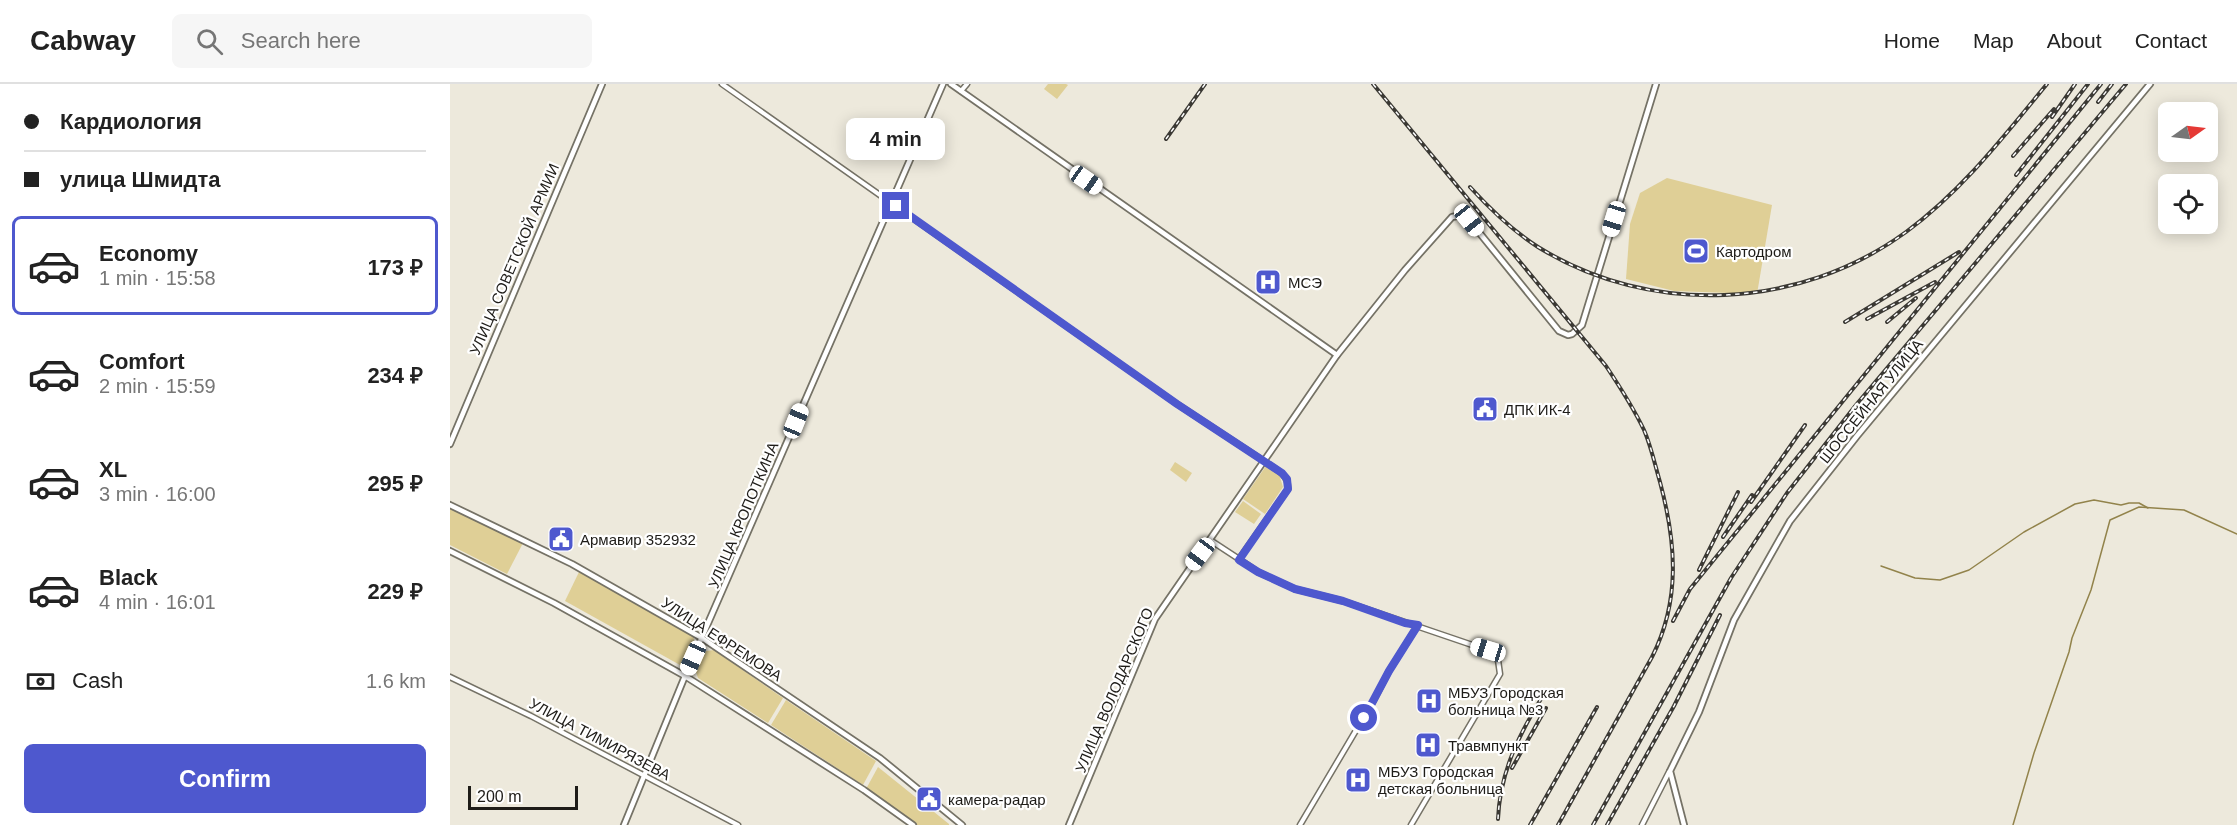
<!DOCTYPE html>
<meta charset="utf-8">
<style>
body{margin:0;font-family:Arial,sans-serif;background:#f6f6f6;color:#222;height:100vh;display:flex;flex-direction:column;font-size:22px;white-space:nowrap}
*{box-sizing:border-box;margin:0}
p{font-size:20px;color:#767676}
.icon{flex:none;width:33px;height:33px;fill:none;stroke:currentColor;stroke-width:2;stroke-linecap:round;stroke-linejoin:round}
.map{position:relative;flex:1;overflow:hidden}
.side{display:flex;flex-direction:column;background:#fff;width:450px}
.side>*{flex:none}
.banner{display:grid;align-content:center;height:132px;padding:0 24px;background:#fff}
.needle{width:39px;rotate:76deg}
.controls{position:absolute;left:1708px;top:18px;display:grid;gap:12px}
.controls a{display:grid;place-items:center;width:60px;height:60px;border-radius:9px;background:#fff;box-shadow:0 3px 15px #0003;font-size:30px}
.scale{position:absolute;left:18px;bottom:15px;width:110px;box-sizing:border-box;padding-left:6px;border:3px solid #1e1c18;border-top:0;font-size:16px;line-height:21px;white-space:nowrap;color:#1e1c18;-webkit-text-stroke:4px #fff;paint-order:stroke}
.end{position:absolute;width:27px;height:27px;margin:-14px;border:8px solid #4e58ce;background:#fff;box-shadow:0 0 0 3px #fff}
.from{border-radius:50%}
.bubble{position:absolute;height:42px;border-radius:9px;background:#fff;box-shadow:0 3px 15px #0003;font-size:20px;font-weight:700;line-height:42px;text-align:center}
.car{position:absolute;width:18px;height:36px;margin:-18px -9px;border-radius:8px;box-shadow:0 0 4px 2px #0007;background:linear-gradient(#fff 24%,#345 0 40%,#fff 0 76%,#345 0 86%,#fff 0)}
.banner b{display:flex;align-items:center;gap:21px;height:57px;font-size:22px}
.banner b+b{border-top:2px solid #e0e0e0}
.banner i{width:15px;height:15px;background:#222}
ul{padding:0;list-style:none}
li{display:flex;align-items:center;gap:18px;height:99px;margin:0 12px 9px;padding:0 12px;border:3px solid transparent;border-radius:9px}
li div{flex:1}
li b{display:block;font-size:22px}
li em{font-style:normal;font-weight:700}
li.current{border-color:#4e58ce}
li>.icon{width:54px;height:54px;stroke-width:1.5}
.pay{display:flex;align-items:center;gap:15px;height:66px;padding:0 24px;font-size:22px}
.pay p{margin-inline-start:auto}
.cta{display:flex;gap:12px;margin-top:auto;padding:12px 24px}
.cta a{flex:1;height:69px;border-radius:9px;background:#4e58ce;color:#fff;font-size:24px;font-weight:700;line-height:69px;text-align:center}
header{display:flex;align-items:center;gap:36px;box-sizing:border-box;height:84px;padding:0 30px;background:#fff;border-bottom:2px solid #e0e0e0}
header strong{font-size:28px}
nav{display:flex;gap:33px;margin-inline-start:auto;font-size:21px}
.search{width:420px;height:54px;background:#f6f6f6;display:flex;align-items:center;gap:15px;box-sizing:border-box;padding:0 21px;border-radius:9px;color:#767676;font-size:22px}
main{display:flex;flex:1;min-height:0}
.map>svg:first-child{display:block}
</style>
<header>
<strong>Cabway</strong>
<div class="search"><svg class="icon" aria-label="search" viewBox="0 0 24 24"><circle cx="10" cy="10" r="6"/><path d="M15 15l6 6"/></svg>Search here</div>
<nav><a>Home</a><a>Map</a><a>About</a><a>Contact</a></nav>
</header>
<main>
<section class="side">
<div class="banner">
<b><i class="from"></i>Кардиология</b>
<b><i></i>улица Шмидта</b>
</div>
<ul>
<li class="current"><svg class="icon" aria-label="car" viewBox="0 0 24 24"><path d="M5 17H2v-5l4-1 3-4h7l3 4 3 1v5h-3M9 17h6M6 11h13"/><circle cx="7" cy="17" r="2"/><circle cx="17" cy="17" r="2"/></svg><div><b>Economy</b><p>1 min · 15:58</p></div><em>173 ₽</em></li>
<li><svg class="icon" aria-label="car" viewBox="0 0 24 24"><path d="M5 17H2v-5l4-1 3-4h7l3 4 3 1v5h-3M9 17h6M6 11h13"/><circle cx="7" cy="17" r="2"/><circle cx="17" cy="17" r="2"/></svg><div><b>Comfort</b><p>2 min · 15:59</p></div><em>234 ₽</em></li>
<li><svg class="icon" aria-label="car" viewBox="0 0 24 24"><path d="M5 17H2v-5l4-1 3-4h7l3 4 3 1v5h-3M9 17h6M6 11h13"/><circle cx="7" cy="17" r="2"/><circle cx="17" cy="17" r="2"/></svg><div><b>XL</b><p>3 min · 16:00</p></div><em>295 ₽</em></li>
<li><svg class="icon" aria-label="car" viewBox="0 0 24 24"><path d="M5 17H2v-5l4-1 3-4h7l3 4 3 1v5h-3M9 17h6M6 11h13"/><circle cx="7" cy="17" r="2"/><circle cx="17" cy="17" r="2"/></svg><div><b>Black</b><p>4 min · 16:01</p></div><em>229 ₽</em></li>
</ul>
<div class="pay"><svg class="icon" aria-label="cash" viewBox="0 0 24 24"><path d="M3 7h18v10H3z"/><circle cx="12" cy="12" r="2"/></svg>Cash<p>1.6 km</p></div>
<div class="cta"><a>Confirm</a></div>
</section>
<div class="map">
<svg width="1787" height="741" viewBox="0 0 1787 741">
<rect width="100%" height="100%" fill="#ede9dc"/>
<!-- green -->
<g fill="#dfcf96">
<polygon points="598,0 616,0 618,1 607,15 594,5"/>
<polygon points="1217,94 1322,121 1307,210 1224,207 1176,195 1180,140 1190,109"/>
<polygon points="725,378 742,389 736,398 720,386"/>
<polygon points="816,382 829,390 833,403 815,430 793,415"/>
<polygon points="793,417 811,430 804,440 785,428"/>
<polygon points="0,425 73,459 57,490 0,461"/>
<polygon points="129,488 243,550 245,561 237,581 230,581 115,517"/>
<polygon points="264,566 333,614 318,639 248,594 245,585 256,567"/>
<polygon points="336,616 426,677 413,701 321,641"/>
<polygon points="428,683 499,740 499,741 467,741 416,705"/>
</g>
<g fill="none" stroke-linecap="round" stroke-linejoin="round">
<!-- stream -->
<g stroke="#92834b" stroke-width="1.5">
<polyline points="1431,482 1465,494 1490,496 1519,486 1574,448 1625,420 1644,416 1671,421 1679,419 1689,419 1698,424"/>
<polyline points="1563,741 1584,669 1619,568 1622,554 1641,506 1660,436 1689,423 1734,426 1787,450"/>
</g>
<!-- tertiary casing -->
<g stroke="#757266" stroke-width="7">
<g id="tertiary">
<polyline points="272,0 727,320 814,377"/>
<polyline points="760,456 789,475"/>
<polyline points="0,593 81,632 288,741"/>
<polyline points="850,741 924,616 939,587 968,541"/>
<polyline points="1192,741 1219,688"/>
</g>
</g>
<!-- secondary casing -->
<g stroke="#757266" stroke-width="7">
<g id="secondary">
<polyline points="511,7 517,0"/>
<path d="M815 378C826 385 839 391 838 405L789 475 808 488 845 505 893 517 1037 566 1048 576 1050 590 961 741"/>
</g>
</g>
<!-- primary casing -->
<g stroke="#757266" stroke-width="8">
<g id="primary">
<polyline points="501,0 887,271"/>
<polyline points="0,360 152,0"/>
<polyline points="0,421 122,480 252,554 430,674 512,741"/>
<polyline points="0,467 104,519 235,592 414,706 463,741"/>
<polyline points="174,741 235,592 493,0"/>
<polyline points="619,741 705,535 887,271 955,186 1002,133 1012,131 1019,136 1109,247 1118,251 1122,250 1132,241 1206,0"/>
<polyline points="1234,741 1220,687 1249,628 1284,536 1340,437 1407,352 1700,0"/>
</g>
</g>
<!-- tertiary -->
<use href="#tertiary" stroke="#fff" stroke-width="4"/>
<!-- secondary -->
<use href="#secondary" stroke="#fff" stroke-width="4"/>
<!-- primary -->
<use href="#primary" stroke="#fff" stroke-width="4.5"/>
<!-- rail casing -->
<g stroke="#3b3934" stroke-width="4">
<g id="rail">
<path d="M923 0 1156 282C1170 303 1183 323 1194 346 1201 362 1205 381 1210 398 1226 458 1231 516 1202 573L1108 741"/>
<polyline points="1648,18 1662,0"/>
<polyline points="1602,33 1625,0"/>
<polyline points="716,55 755,0"/>
<polyline points="1563,72 1604,25"/>
<polyline points="1566,91 1638,0"/>
<path d="M1020 103C1040 125 1063 147 1088 163 1201 233 1349 226 1456 148 1512 107 1554 52 1597 0"/>
<polyline points="1417,235 1485,198"/>
<polyline points="1395,238 1509,168"/>
<polyline points="1437,238 1466,214"/>
<polyline points="1301,418 1355,341"/>
<polyline points="1273,453 1302,411"/>
<polyline points="1249,486 1288,408"/>
<polyline points="1223,537 1240,505 1651,0"/>
<polyline points="1062,684 1096,624"/>
<path d="M1048 735C1050 688 1069 650 1094 610"/>
<polyline points="1080,741 1147,623"/>
<polyline points="1143,741 1281,494 1337,409 1406,321 1676,0"/>
<polyline points="1157,741 1224,622 1270,531"/>
</g>
</g>
<!-- rail -->
<use href="#rail" stroke="#fff" stroke-width="1.5" stroke-dasharray="4.5" stroke-linecap="butt"/>
</g>
<g fill="none" stroke-linecap="round" stroke-linejoin="round">
<!-- route -->
<polyline stroke="#4e58ce" stroke-width="8" points="446,122 727,320 832,389 837,395 838,405 789,476 808,488 845,505 893,517 955,539 968,541 939,587 914,634"/>
</g>
<!-- icons -->
<defs>
<g id="stadium-square" transform="scale(1.35)"><rect x="-9" y="-9" width="18" height="18" rx="4" fill="#4e58ce" stroke="#fff"/><path d="M0-5a6.5 5 0 1 0 0 10a6.5 5 0 1 0 0-10ZM-3.5-1.8h7v3.6h-7Z" fill="#fff"/></g>
<g id="hospital-square" transform="scale(1.35)"><rect x="-9" y="-9" width="18" height="18" rx="4" fill="#4e58ce" stroke="#fff"/><path d="M-5-5h3v3.5h4V-5h3V5h-3V1.5h-4V5h-3Z" fill="#fff"/></g>
<g id="civic-square" transform="scale(1.35)"><rect x="-9" y="-9" width="18" height="18" rx="4" fill="#4e58ce" stroke="#fff"/><path d="M-.6-6.5H3V-4.5H.6V-3L4-1V1h2V6H-6V1h2V-1L-.6-3ZM-1.2 2.5V6h2.4V2.5Z" fill="#fff"/></g>
</defs>
<g fill-rule="evenodd">
<use href="#stadium-square" x="1246" y="167"/>
<use href="#hospital-square" x="818" y="198"/>
<use href="#civic-square" x="1035" y="325"/>
<use href="#civic-square" x="111" y="455"/>
<use href="#hospital-square" x="979" y="617"/>
<use href="#hospital-square" x="978" y="661"/>
<use href="#hospital-square" x="908" y="696"/>
<use href="#civic-square" x="479" y="715"/>
</g>
<g text-anchor="middle" dominant-baseline="central" stroke-width="4.5" stroke-linejoin="round" paint-order="stroke">
<!-- poi labels -->
<g font-size="15" fill="#1e1c18" stroke="#fff" text-anchor="start">
<text x="1266" y="167">Картодром</text>
<text x="838" y="198">МСЭ</text>
<text x="1054" y="325">ДПК ИК-4</text>
<text x="130" y="455">Армавир 352932</text>
<text x="998" y="608">МБУЗ Городская<tspan x="998" dy="17">больница №3</tspan></text>
<text x="998" y="661">Травмпункт</text>
<text x="928" y="687">МБУЗ Городская<tspan x="928" dy="17">детская больница</tspan></text>
<text x="498" y="715">камера-радар</text>
</g>
<!-- street labels -->
<g font-size="15" fill="#1e1c18" stroke="#fff">
<text transform="translate(64 175) rotate(-67)">УЛИЦА СОВЕТСКОЙ АРМИИ</text>
<text transform="translate(1421 317) rotate(-51)">ШОССЕЙНАЯ УЛИЦА</text>
<text transform="translate(293 431) rotate(-67)">УЛИЦА КРОПОТКИНА</text>
<text transform="translate(272 555) rotate(33)">УЛИЦА ЕФРЕМОВА</text>
<text transform="translate(664 606) rotate(-67)">УЛИЦА ВОЛОДАРСКОГО</text>
<text transform="translate(150 655) rotate(28)">УЛИЦА ТИМИРЯЗЕВА</text>
</g>
</g>
</svg>
<div class="controls">
<a><svg class="needle" viewBox="-14 -14 28 28"><path d="M0-13l5 13h-10z" fill="#e53935"/><path d="M0 13l5-13h-10z" fill="#767676"/></svg></a>
<a><svg class="icon" aria-label="locate" viewBox="0 0 24 24"><circle cx="12" cy="12" r="6"/><path d="M12 2v4M12 18v4M2 12h4M18 12h4"/></svg></a>
</div>
<div class="scale">200 m</div>
<i class="end from" style="left:914px;top:634px"></i>
<i class="end" style="left:446px;top:122px"></i>
<div class="bubble" style="left:396px;top:34px;width:99px">4 min</div>
<i class="car" style="left:636px;top:96px;rotate:125deg"></i>
<i class="car" style="left:1164px;top:135px;rotate:197deg"></i>
<i class="car" style="left:1019px;top:136px;rotate:141deg"></i>
<i class="car" style="left:346px;top:337px;rotate:22deg"></i>
<i class="car" style="left:750px;top:470px;rotate:217deg"></i>
<i class="car" style="left:1038px;top:566px;rotate:287deg"></i>
<i class="car" style="left:243px;top:574px;rotate:204deg"></i>
</div>
</main>
